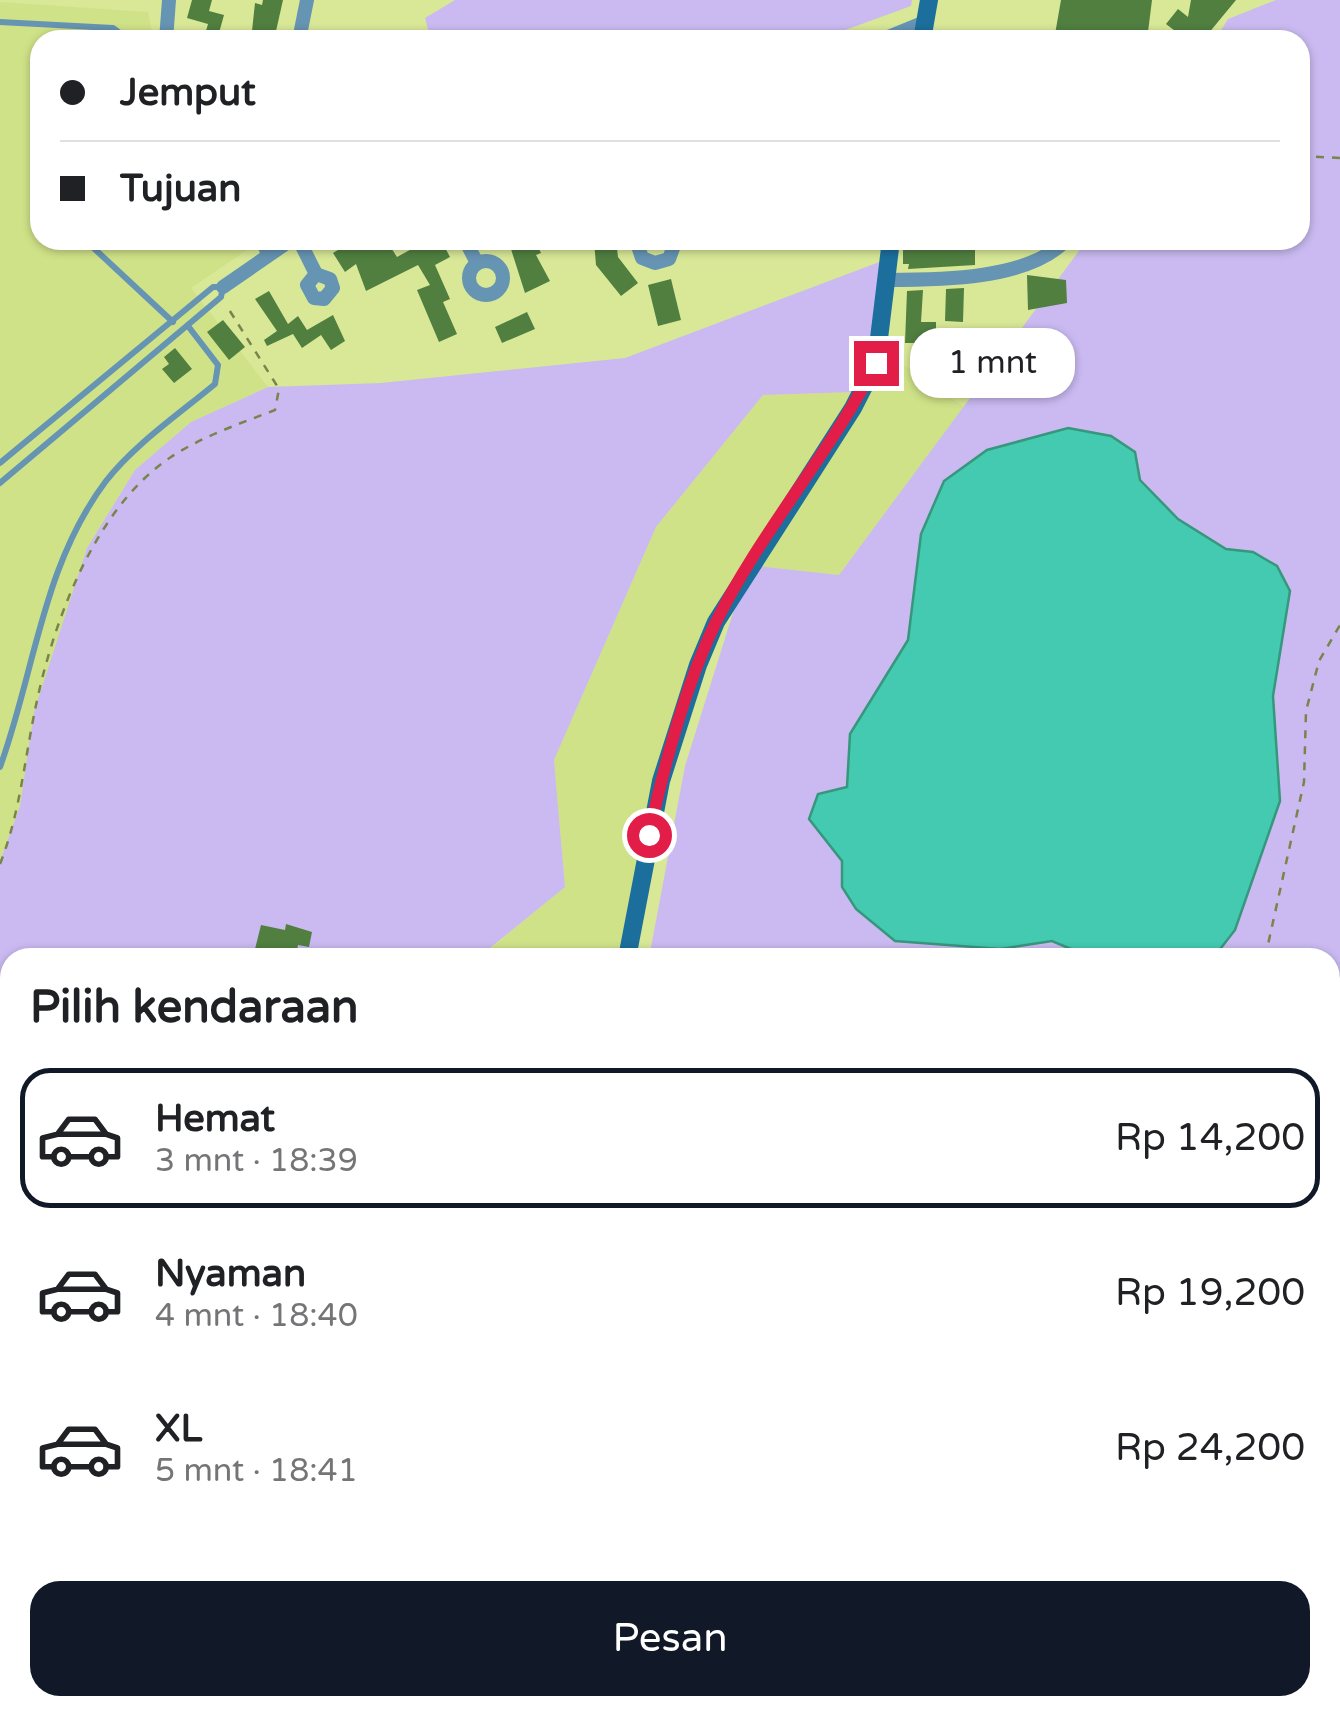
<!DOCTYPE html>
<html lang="id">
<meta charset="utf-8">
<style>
body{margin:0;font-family:"Varela Round",sans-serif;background:#f2f2f2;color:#202124;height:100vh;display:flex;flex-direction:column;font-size:38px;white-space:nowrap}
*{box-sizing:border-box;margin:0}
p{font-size:32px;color:#757577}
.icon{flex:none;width:55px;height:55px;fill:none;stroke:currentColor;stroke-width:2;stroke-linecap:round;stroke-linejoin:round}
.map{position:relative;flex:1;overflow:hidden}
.details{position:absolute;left:0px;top:948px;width:1340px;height:768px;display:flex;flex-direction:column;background:#fff;border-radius:30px 30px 0 0;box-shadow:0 2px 8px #0004}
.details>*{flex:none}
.guide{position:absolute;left:30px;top:30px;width:1280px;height:220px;border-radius:30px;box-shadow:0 2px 8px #0004;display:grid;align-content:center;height:220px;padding:0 30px;background:#fff}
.end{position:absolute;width:45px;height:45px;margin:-22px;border:12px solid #e11d48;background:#fff;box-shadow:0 0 0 5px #fff}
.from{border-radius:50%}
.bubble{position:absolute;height:70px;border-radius:30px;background:#fff;box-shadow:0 2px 8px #0004;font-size:32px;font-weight:600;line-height:70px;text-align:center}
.guide b{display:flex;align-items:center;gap:35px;height:95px;font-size:38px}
.guide b+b{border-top:2px solid #e0e0e0}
.guide i{width:25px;height:25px;background:#202124}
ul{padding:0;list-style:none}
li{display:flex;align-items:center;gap:30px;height:140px;margin:0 20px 15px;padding:0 10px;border:5px solid transparent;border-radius:30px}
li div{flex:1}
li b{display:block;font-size:38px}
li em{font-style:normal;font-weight:600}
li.current{border-color:#111827}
li>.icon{width:90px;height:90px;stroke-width:1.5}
h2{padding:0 30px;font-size:45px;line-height:120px}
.action{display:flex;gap:20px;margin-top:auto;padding:20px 30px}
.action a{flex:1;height:115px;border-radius:30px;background:#111827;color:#fff;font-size:40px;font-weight:600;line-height:115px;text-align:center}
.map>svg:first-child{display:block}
</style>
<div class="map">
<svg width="1340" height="1714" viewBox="0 0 1340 1714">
<rect width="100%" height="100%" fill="#d8e897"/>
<!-- built -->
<g fill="#d0e288">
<polygon points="0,2 148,12 154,40 40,40 40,240 246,240 250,248 191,288 268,387 191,422 135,470 87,548 35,712 20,806 0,861"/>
<polygon points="889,354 964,407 839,575 748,565 660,762 622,957 479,958 565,887 554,760 656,527 763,395 855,392"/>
<polygon points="522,1705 742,1705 741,1714 543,1714 520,1712"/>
</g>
<!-- green -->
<g fill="#cabaf1">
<polygon points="455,0 912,0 911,6 818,40 431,40 425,18"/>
<polygon points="1276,0 1340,0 1340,976 1330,975 1330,958 1214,957 1235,930 1280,801 1273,696 1290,591 1277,566 1251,551 1226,549 1178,519 1140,480 1135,452 1111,436 921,534 908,640 850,734 847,788 810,819 842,861 842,887 1000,949 1052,941 1090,957 649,958 685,766 748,565 839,575 1087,240 1300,240 1300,40 1215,40 1228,19"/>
<polygon points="882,261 874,323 855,392 763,395 656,527 554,760 565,887 479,957 10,958 10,1383 0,1362 0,861 20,806 34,712 87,548 135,470 191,422 268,387 381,383 625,358"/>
<polygon points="1330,1352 1340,1354 1340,1480 1330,1481"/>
<polygon points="10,1411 10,1705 193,1705 193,1714 0,1714 0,1467"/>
<polygon points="742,1705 1099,1705 1094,1714 741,1714"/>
</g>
<!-- water -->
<g fill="#43cab1" stroke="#37977c" stroke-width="2.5">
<polygon points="1068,428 1111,436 1135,452 1140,480 1178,519 1226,549 1253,552 1277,566 1290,591 1273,696 1280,801 1235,930 1214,957 1090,957 1052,941 1000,949 895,941 856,909 842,887 842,861 809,819 818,794 847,787 850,734 908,640 921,534 944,481 987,450"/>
<polygon points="1330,975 1340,976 1340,1354 1330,1352"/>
</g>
<!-- building -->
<g fill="#507f40">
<polygon points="192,0 212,0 209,11 224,15 217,40 204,38 208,24 187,18"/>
<polygon points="263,0 283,0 274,40 251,40 255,3 262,5"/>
<polygon points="1061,0 1152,0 1147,40 1095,34 1094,40 1054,40"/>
<polygon points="1191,0 1236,0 1203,40 1187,40 1166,24 1178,9 1188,17"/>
<polygon points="354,240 386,240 397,257 428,240 441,240 450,257 435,265 450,299 443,302 457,334 439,342 417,290 430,285 418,265 366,291 356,264 345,272 333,253"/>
<polygon points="523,240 535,240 541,253 536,255 550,281 525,293 510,246"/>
<polygon points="594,240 616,240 618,257 638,283 621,296 596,265"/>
<polygon points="903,243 975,246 975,265 908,269 909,264 903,264"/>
<polygon points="1027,275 1066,280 1067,303 1028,310"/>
<polygon points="671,279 681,320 658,326 648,285"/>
<polygon points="964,288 963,322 945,321 946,289"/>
<polygon points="923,290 921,322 936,322 936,350 991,350 992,338 1008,340 1004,364 916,365 916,343 905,343 907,291"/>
<polygon points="269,291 288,324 298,316 307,330 333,315 345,341 331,350 321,335 302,348 293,334 267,346 264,340 277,331 255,299"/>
<polygon points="527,312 535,329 502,343 495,327"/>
<polygon points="223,320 245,347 229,360 207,332"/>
<polygon points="175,348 192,369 174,383 162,369 169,364 164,357"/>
<polygon points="286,924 312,932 309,947 298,945 296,956 254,953 261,925 285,930"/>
</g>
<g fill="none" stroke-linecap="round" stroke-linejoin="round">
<!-- path -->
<g stroke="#79844b" stroke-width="2.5" stroke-dasharray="8 8" stroke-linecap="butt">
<polyline points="1300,156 1340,158"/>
<path d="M0 864C19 816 24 765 34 715 51 627 93 509 171 457 203 436 239 424 275 410L279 389 228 308"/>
<polyline points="1265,958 1304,782 1306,711 1319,661 1340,625"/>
<polyline points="1330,1695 1340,1696"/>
<polyline points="0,1705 110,1711 129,1705"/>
<polyline points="320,1705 353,1714"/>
</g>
<!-- lane -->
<g stroke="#6694b3" stroke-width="6">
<polyline points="0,22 113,28 129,40"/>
<polyline points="85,240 173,322"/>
<polyline points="0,463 213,287 223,287 221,297 0,483"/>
<path d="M0 767C35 671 42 566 106 481 135 444 179 414 215 384L218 365 188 326"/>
</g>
<!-- street -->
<g stroke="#6694b3" stroke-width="14">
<polyline points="166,40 169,0"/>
<polyline points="299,40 307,0"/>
<polyline points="881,40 925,22"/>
<polyline points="262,240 268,254"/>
<polyline points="299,240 316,274"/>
<polyline points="465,240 477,263"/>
<polyline points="636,240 642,258 655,263 669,259 676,240"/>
<circle cx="486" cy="278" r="17"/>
<polygon points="316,274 330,279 333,288 324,299 314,298 307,285"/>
<path d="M887 280C938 280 1029 280 1066 240"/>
<polyline points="223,287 291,240"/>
<polyline points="1098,1714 1099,1705"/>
</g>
<!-- secondary -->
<g stroke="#1c6f9c" stroke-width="18">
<polyline points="922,40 929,0"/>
<polyline points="627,958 661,781 698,665 716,622 853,408 876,363 891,240"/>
<polyline points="505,1714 507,1705"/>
</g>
</g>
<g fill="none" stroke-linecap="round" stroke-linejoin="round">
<!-- route -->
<path stroke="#e11d48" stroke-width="12" d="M649 835C664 765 684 689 715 624 760 532 830 454 876 363"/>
</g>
</svg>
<i class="end from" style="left:649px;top:835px"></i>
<i class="end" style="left:876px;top:363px"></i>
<div class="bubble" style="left:910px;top:328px;width:165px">1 mnt</div>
<div class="guide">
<b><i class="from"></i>Jemput</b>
<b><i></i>Tujuan</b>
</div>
<section class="details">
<h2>Pilih kendaraan</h2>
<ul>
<li class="current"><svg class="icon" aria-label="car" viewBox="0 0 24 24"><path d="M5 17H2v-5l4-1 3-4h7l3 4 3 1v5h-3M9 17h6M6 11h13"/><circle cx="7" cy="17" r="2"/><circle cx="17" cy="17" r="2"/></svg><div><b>Hemat</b><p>3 mnt · 18:39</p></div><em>Rp 14,200</em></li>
<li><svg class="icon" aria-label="car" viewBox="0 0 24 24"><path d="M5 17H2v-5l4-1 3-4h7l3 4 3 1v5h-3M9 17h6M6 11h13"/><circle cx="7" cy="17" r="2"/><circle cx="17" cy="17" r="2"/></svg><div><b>Nyaman</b><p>4 mnt · 18:40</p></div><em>Rp 19,200</em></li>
<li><svg class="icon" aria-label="car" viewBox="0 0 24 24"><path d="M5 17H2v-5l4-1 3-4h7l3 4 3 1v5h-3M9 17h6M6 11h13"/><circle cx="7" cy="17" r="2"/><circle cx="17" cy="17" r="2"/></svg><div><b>XL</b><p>5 mnt · 18:41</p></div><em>Rp 24,200</em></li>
</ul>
<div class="action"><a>Pesan</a></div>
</section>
</div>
